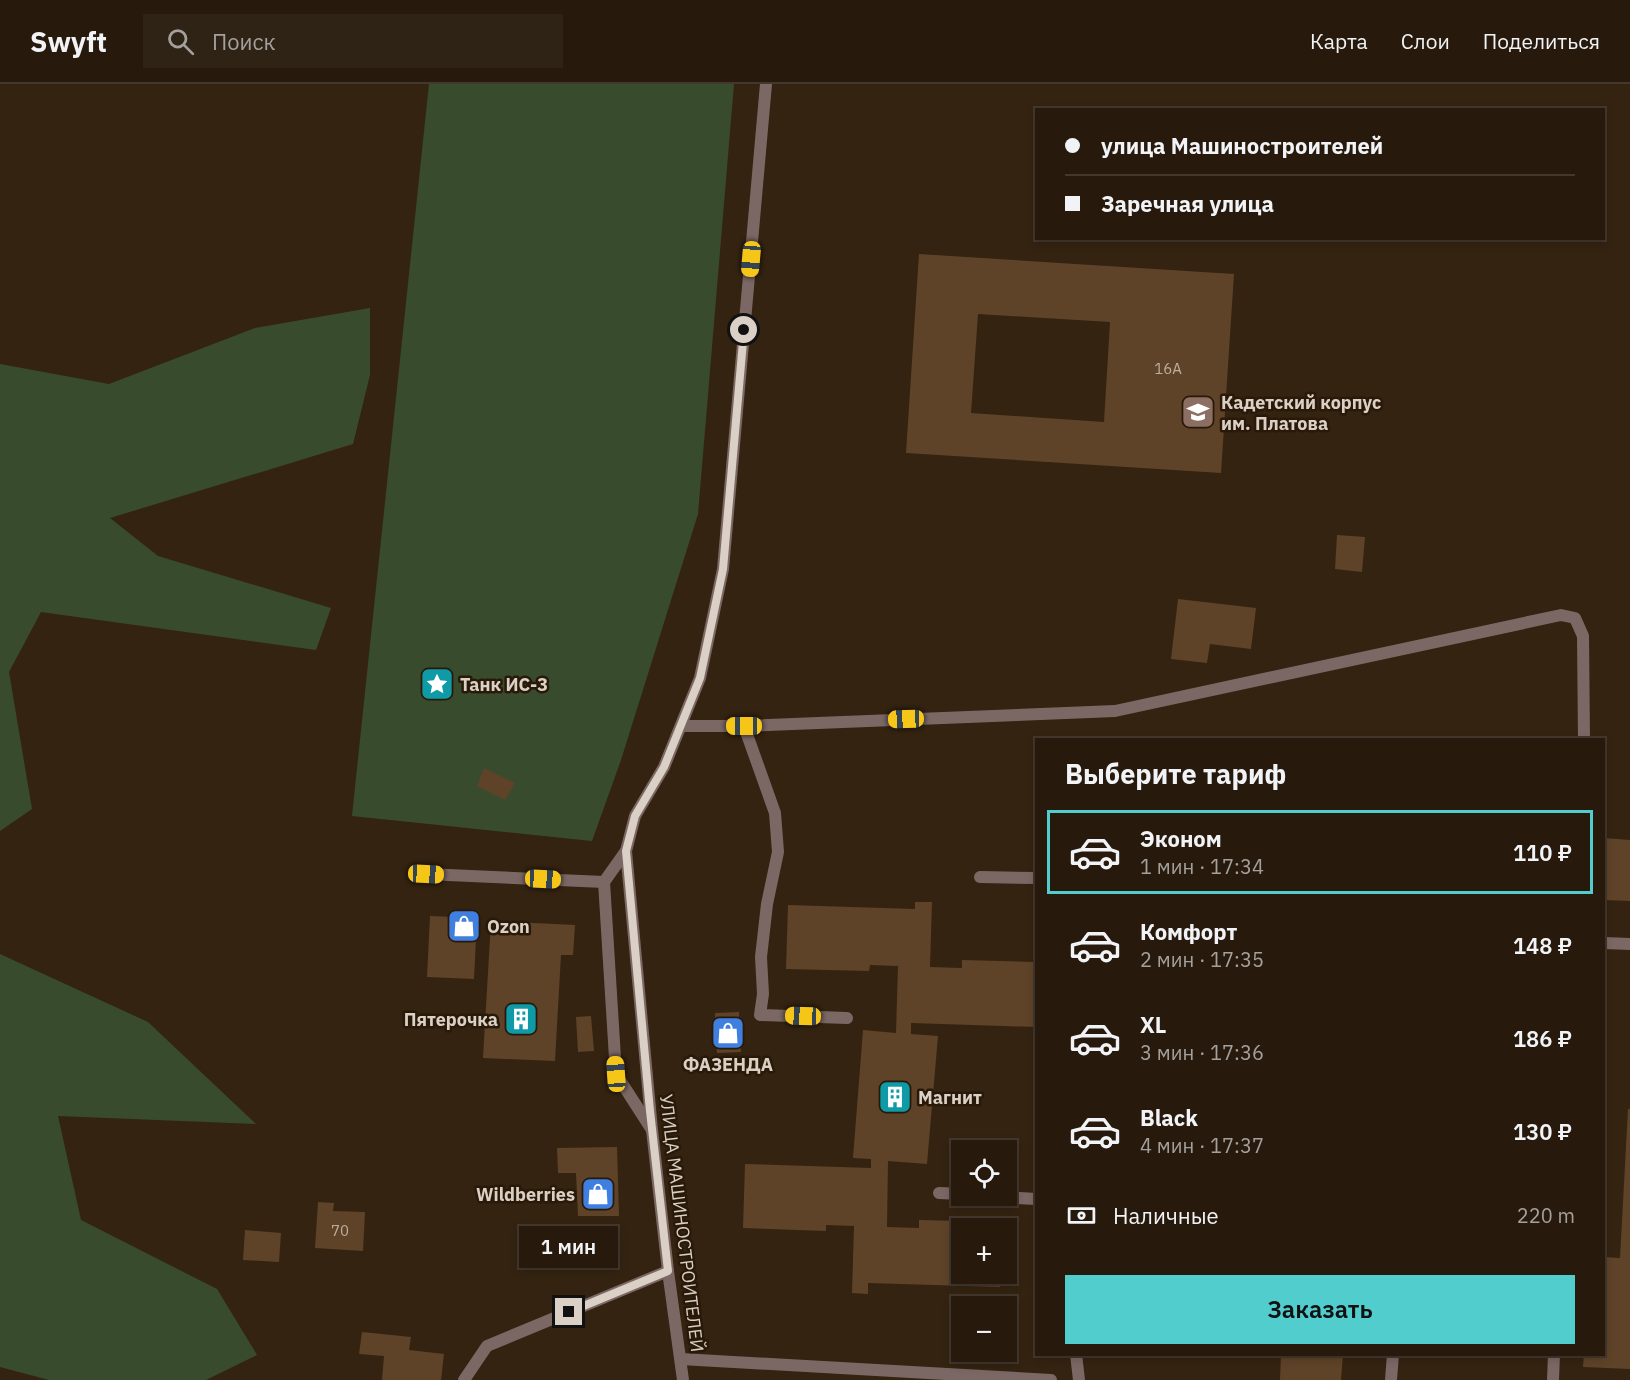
<!DOCTYPE html>
<html lang="ru">
<meta charset="utf-8">
<style>
body{margin:0;font-family:"IBM Plex Sans",sans-serif;background:#2f2316;color:#f1f3f6;height:100vh;display:flex;flex-direction:column;font-size:22px;white-space:nowrap}
*{box-sizing:border-box;margin:0}
p{font-size:20px;color:#a4a19d}
.icon{flex:none;width:33px;height:33px;fill:none;stroke:currentColor;stroke-width:2;stroke-linecap:round;stroke-linejoin:round}
.map{position:relative;flex:1;overflow:hidden}
.details{position:absolute;left:1035px;top:654px;width:570px;height:618px;display:flex;flex-direction:column;background:#271a0d;border-radius:0px;box-shadow:0 3px 9px #0003,0 0 0 2px #43382e}
.details>*{flex:none}
.top-card{position:absolute;left:1035px;top:24px;width:570px;height:132px;border-radius:0px;box-shadow:0 3px 9px #0003,0 0 0 2px #43382e;display:grid;align-content:center;height:132px;padding:0 30px;background:#271a0d}
.tools{position:absolute;left:951px;top:1056px;display:grid;gap:12px}
.tools a{display:grid;place-items:center;width:66px;height:66px;border-radius:0px;background:#271a0d;box-shadow:0 3px 9px #0003,0 0 0 2px #43382e;font-size:30px}
.end{position:absolute;width:27px;height:27px;margin:-14px;border:8px solid #dbd0c5;background:#111;box-shadow:0 0 0 3px #111}
.from{border-radius:50%}
.bubble{position:absolute;height:42px;border-radius:0px;background:#271a0d;box-shadow:0 3px 9px #0003,0 0 0 2px #43382e;font-size:20px;font-weight:600;line-height:42px;text-align:center}
.car{position:absolute;width:18px;height:36px;margin:-18px -9px;border-radius:8px;box-shadow:0 0 4px 2px #0007;background:linear-gradient(#f5c518 24%,#345 0 40%,#f5c518 0 76%,#345 0 86%,#f5c518 0)}
.top-card b{display:flex;align-items:center;gap:21px;height:57px;font-size:22px}
.top-card b+b{border-top:2px solid #43382e}
.top-card i{width:15px;height:15px;background:#f1f3f6}
ul{padding:0;list-style:none}
li{display:flex;align-items:center;gap:18px;height:84px;margin:0 12px 9px;padding:0 18px;border:3px solid transparent;border-radius:0px}
li div{flex:1}
li b{display:block;font-size:22px}
li em{font-style:normal;font-weight:600}
li.current{border-color:#52cdce}
li>.icon{width:54px;height:54px;stroke-width:1.5}
h2{padding:0 30px;font-size:27px;line-height:72px}
.pay{display:flex;align-items:center;gap:15px;height:66px;padding:0 30px;font-size:22px}
.pay p{margin-inline-start:auto}
.cta{display:flex;gap:12px;margin-top:auto;padding:12px 30px}
.cta a{flex:1;height:69px;border-radius:0px;background:#52cdce;color:#111;font-size:24px;font-weight:600;line-height:69px;text-align:center}
header{display:flex;align-items:center;gap:36px;box-sizing:border-box;height:84px;padding:0 30px;background:#271a0d;border-bottom:2px solid #43382e}
header strong{font-size:28px}
nav{display:flex;gap:33px;margin-inline-start:auto;font-size:21px}
.search{width:420px;height:54px;background:#2f2316;display:flex;align-items:center;gap:15px;box-sizing:border-box;padding:0 21px;border-radius:0px;color:#a4a19d;font-size:22px}
.map>svg:first-child{display:block}
</style>
<header>
<strong>Swyft</strong>
<div class="search"><svg class="icon" aria-label="search" viewBox="0 0 24 24"><circle cx="10" cy="10" r="6"/><path d="M15 15l6 6"/></svg>Поиск</div>
<nav><a>Карта</a><a>Слои</a><a>Поделиться</a></nav>
</header>
<div class="map">
<svg width="1630" height="1296" viewBox="0 0 1630 1296">
<rect width="100%" height="100%" fill="#342311"/>
<!-- green -->
<g fill="#384c2d">
<polygon points="429,0 734,0 698,430 621,676 592,757 352,732"/>
<polygon points="370,224 370,291 353,360 110,434 158,472 331,524 316,566 41,528 9,588 32,725 0,747 0,280 109,300 255,244"/>
<polygon points="0,870 148,938 256,1040 58,1032 81,1136 217,1205 257,1271 206,1296 49,1296 0,1283"/>
</g>
<!-- building -->
<g fill="#5e4328" fill-rule="evenodd">
<path d="M919 170 1234 190 1221 389 906 369ZM978 230 1110 238 1104 338 971 329Z"/>
<polygon points="1337,451 1365,453 1362,488 1335,485"/>
<polygon points="1178,515 1256,524 1251,565 1210,560 1207,579 1171,575"/>
<polygon points="484,684 515,699 505,716 477,702"/>
<polygon points="1604,754 1630,756 1630,817 1604,816"/>
<polygon points="915,818 932,818 930,883 962,884 962,876 1036,878 1036,943 911,939 911,950 938,952 927,1080 888,1077 887,1143 919,1144 919,1136 1001,1138 1001,1144 962,1144 962,1190 1000,1190 1000,1203 868,1199 868,1210 852,1209 854,1142 826,1141 826,1147 743,1144 745,1080 871,1084 871,1075 853,1074 863,946 896,949 898,882 870,881 869,887 786,885 788,821 915,825"/>
<polygon points="430,832 477,834 474,895 427,893"/>
<polygon points="491,837 575,841 573,871 561,871 555,977 483,974"/>
<polygon points="739,928 741,968 717,969 715,929"/>
<polygon points="591,932 594,967 578,968 576,933"/>
<polygon points="1628,1025 1630,1025 1630,1285 1583,1283 1584,1270 1604,1270 1604,1173 1620,1174"/>
<polygon points="617,1063 619,1132 578,1132 576,1089 558,1089 557,1064"/>
<polygon points="318,1118 334,1119 333,1127 365,1128 363,1167 315,1164"/>
<polygon points="245,1146 281,1149 279,1178 243,1176"/>
<polygon points="362,1248 411,1253 409,1266 444,1270 441,1296 382,1296 384,1272 359,1270"/>
<polygon points="1281,1270 1343,1270 1341,1296 1280,1296"/>
</g>
<g fill="none" stroke-linecap="round" stroke-linejoin="round">
<!-- service -->
<g stroke="#7b6865" stroke-width="12">
<polyline points="681,642 744,642 1115,627 1561,531 1575,534 1583,552 1584,656"/>
<polyline points="744,642 775,729 778,768 767,820 761,873 763,910 760,931 847,934"/>
<polyline points="626,767 604,798 616,990 652,1046"/>
<polyline points="426,790 604,798"/>
<polyline points="980,793 1036,794"/>
<polyline points="1604,859 1630,860"/>
<polyline points="939,1109 962,1110"/>
<polyline points="983,1112 1036,1115"/>
<polyline points="1076,1270 1079,1296"/>
<polyline points="681,1275 1051,1296"/>
<polyline points="1391,1296 1393,1270"/>
<polyline points="1553,1296 1554,1270"/>
</g>
<!-- minor -->
<g stroke="#7b6865" stroke-width="12">
<polyline points="464,1296 487,1262 668,1187"/>
<polyline points="683,1296 668,1187 652,1046 626,767 635,732 664,683 700,594 723,485 766,0"/>
</g>
</g>
<g fill="none" stroke-linecap="round" stroke-linejoin="round">
<!-- route -->
<polyline stroke="#dbd0c5" stroke-width="8" points="569,1228 668,1187 650,1027 626,767 635,732 664,683 700,594 723,485 744,246"/>
</g>
<!-- icons -->
<defs>
<g id="school-square" transform="scale(1.725)"><rect x="-9" y="-9" width="18" height="18" rx="4" fill="#8d6e63" stroke="#291908"/><path d="M0-5L7-2L0 1L-7-2ZM-4 1L0 2.5L4 1V4Q0 6-4 4Z" fill="#fff"/></g>
<g id="sight-square" transform="scale(1.725)"><rect x="-9" y="-9" width="18" height="18" rx="4" fill="#0f9aa8" stroke="#291908"/><path d="M0-6L1.8-2.2L6-1.7L2.9 1.2L3.7 5.4L0 3.3L-3.7 5.4L-2.9 1.2L-6-1.7L-1.8-2.2Z" fill="#fff"/></g>
<g id="shop-square" transform="scale(1.725)"><rect x="-9" y="-9" width="18" height="18" rx="4" fill="#3f7fe0" stroke="#291908"/><path d="M-5-2.5h2.3a2.7 3.5 0 0 1 5.4 0H5L5.5 6h-11ZM-1.5-2.5h3a1.5 2.3 0 0 0-3 0Z" fill="#fff"/></g>
<g id="building-square" transform="scale(1.725)"><rect x="-9" y="-9" width="18" height="18" rx="4" fill="#0f9aa8" stroke="#291908"/><path d="M-4-6H4V6H1V3H-1V6H-4ZM-2.5-4.3h1.7v1.8h-1.7ZM.8-4.3h1.7v1.8H.8ZM-2.5-1h1.7V.8h-1.7ZM.8-1h1.7V.8H.8Z" fill="#fff"/></g>
</defs>
<g fill-rule="evenodd">
<use href="#school-square" x="1198" y="328"/>
<use href="#sight-square" x="437" y="600"/>
<use href="#shop-square" x="464" y="842"/>
<use href="#building-square" x="521" y="935"/>
<use href="#shop-square" x="728" y="949"/>
<use href="#building-square" x="895" y="1013"/>
<use href="#shop-square" x="598" y="1110"/>
</g>
<g text-anchor="middle" dominant-baseline="central" stroke-width="5" stroke-linejoin="round" paint-order="stroke">
<!-- number labels -->
<g font-size="15" fill="#bcad9e">
<text x="1168" y="284">16А</text>
<text x="340" y="1146">70</text>
</g>
<!-- poi labels -->
<g font-size="18" font-weight="bold" fill="#dbd0c5" stroke="#291908" text-anchor="start">
<text x="1221" y="318">Кадетский корпус<tspan x="1221" dy="21">им. Платова</tspan></text>
<text x="460" y="600">Танк ИС-3</text>
<text x="487" y="842">Ozon</text>
<text x="498" y="935" text-anchor="end">Пятерочка</text>
<text x="728" y="980" text-anchor="middle">ФАЗЕНДА</text>
<text x="918" y="1013">Магнит</text>
<text x="575" y="1110" text-anchor="end">Wildberries</text>
</g>
<!-- street labels -->
<g font-size="18" fill="#dbd0c5" stroke="#291908">
<text transform="translate(682 1139) rotate(83)">УЛИЦА МАШИНОСТРОИТЕЛЕЙ</text>
</g>
</g>
</svg>
<div class="tools">
<a><svg class="icon" aria-label="locate" viewBox="0 0 24 24"><circle cx="12" cy="12" r="6"/><path d="M12 2v4M12 18v4M2 12h4M18 12h4"/></svg></a>
<a>+</a>
<a>−</a>
</div>
<i class="end from" style="left:744px;top:246px"></i>
<i class="end" style="left:569px;top:1228px"></i>
<div class="bubble" style="left:519px;top:1142px;width:99px">1 мин</div>
<i class="car" style="left:751px;top:175px;rotate:185deg"></i>
<i class="car" style="left:906px;top:635px;rotate:268deg"></i>
<i class="car" style="left:744px;top:642px;rotate:270deg"></i>
<i class="car" style="left:426px;top:790px;rotate:93deg"></i>
<i class="car" style="left:543px;top:795px;rotate:93deg"></i>
<i class="car" style="left:803px;top:932px;rotate:272deg"></i>
<i class="car" style="left:616px;top:990px;rotate:356deg"></i>
<div class="top-card">
<b><i class="from"></i>улица Машиностроителей</b>
<b><i></i>Заречная улица</b>
</div>
<section class="details">
<h2>Выберите тариф</h2>
<ul>
<li class="current"><svg class="icon" aria-label="car" viewBox="0 0 24 24"><path d="M5 17H2v-5l4-1 3-4h7l3 4 3 1v5h-3M9 17h6M6 11h13"/><circle cx="7" cy="17" r="2"/><circle cx="17" cy="17" r="2"/></svg><div><b>Эконом</b><p>1 мин · 17:34</p></div><em>110 ₽</em></li>
<li><svg class="icon" aria-label="car" viewBox="0 0 24 24"><path d="M5 17H2v-5l4-1 3-4h7l3 4 3 1v5h-3M9 17h6M6 11h13"/><circle cx="7" cy="17" r="2"/><circle cx="17" cy="17" r="2"/></svg><div><b>Комфорт</b><p>2 мин · 17:35</p></div><em>148 ₽</em></li>
<li><svg class="icon" aria-label="car" viewBox="0 0 24 24"><path d="M5 17H2v-5l4-1 3-4h7l3 4 3 1v5h-3M9 17h6M6 11h13"/><circle cx="7" cy="17" r="2"/><circle cx="17" cy="17" r="2"/></svg><div><b>XL</b><p>3 мин · 17:36</p></div><em>186 ₽</em></li>
<li><svg class="icon" aria-label="car" viewBox="0 0 24 24"><path d="M5 17H2v-5l4-1 3-4h7l3 4 3 1v5h-3M9 17h6M6 11h13"/><circle cx="7" cy="17" r="2"/><circle cx="17" cy="17" r="2"/></svg><div><b>Black</b><p>4 мин · 17:37</p></div><em>130 ₽</em></li>
</ul>
<div class="pay"><svg class="icon" aria-label="cash" viewBox="0 0 24 24"><path d="M3 7h18v10H3z"/><circle cx="12" cy="12" r="2"/></svg>Наличные<p>220 m</p></div>
<div class="cta"><a>Заказать</a></div>
</section>
</div>
